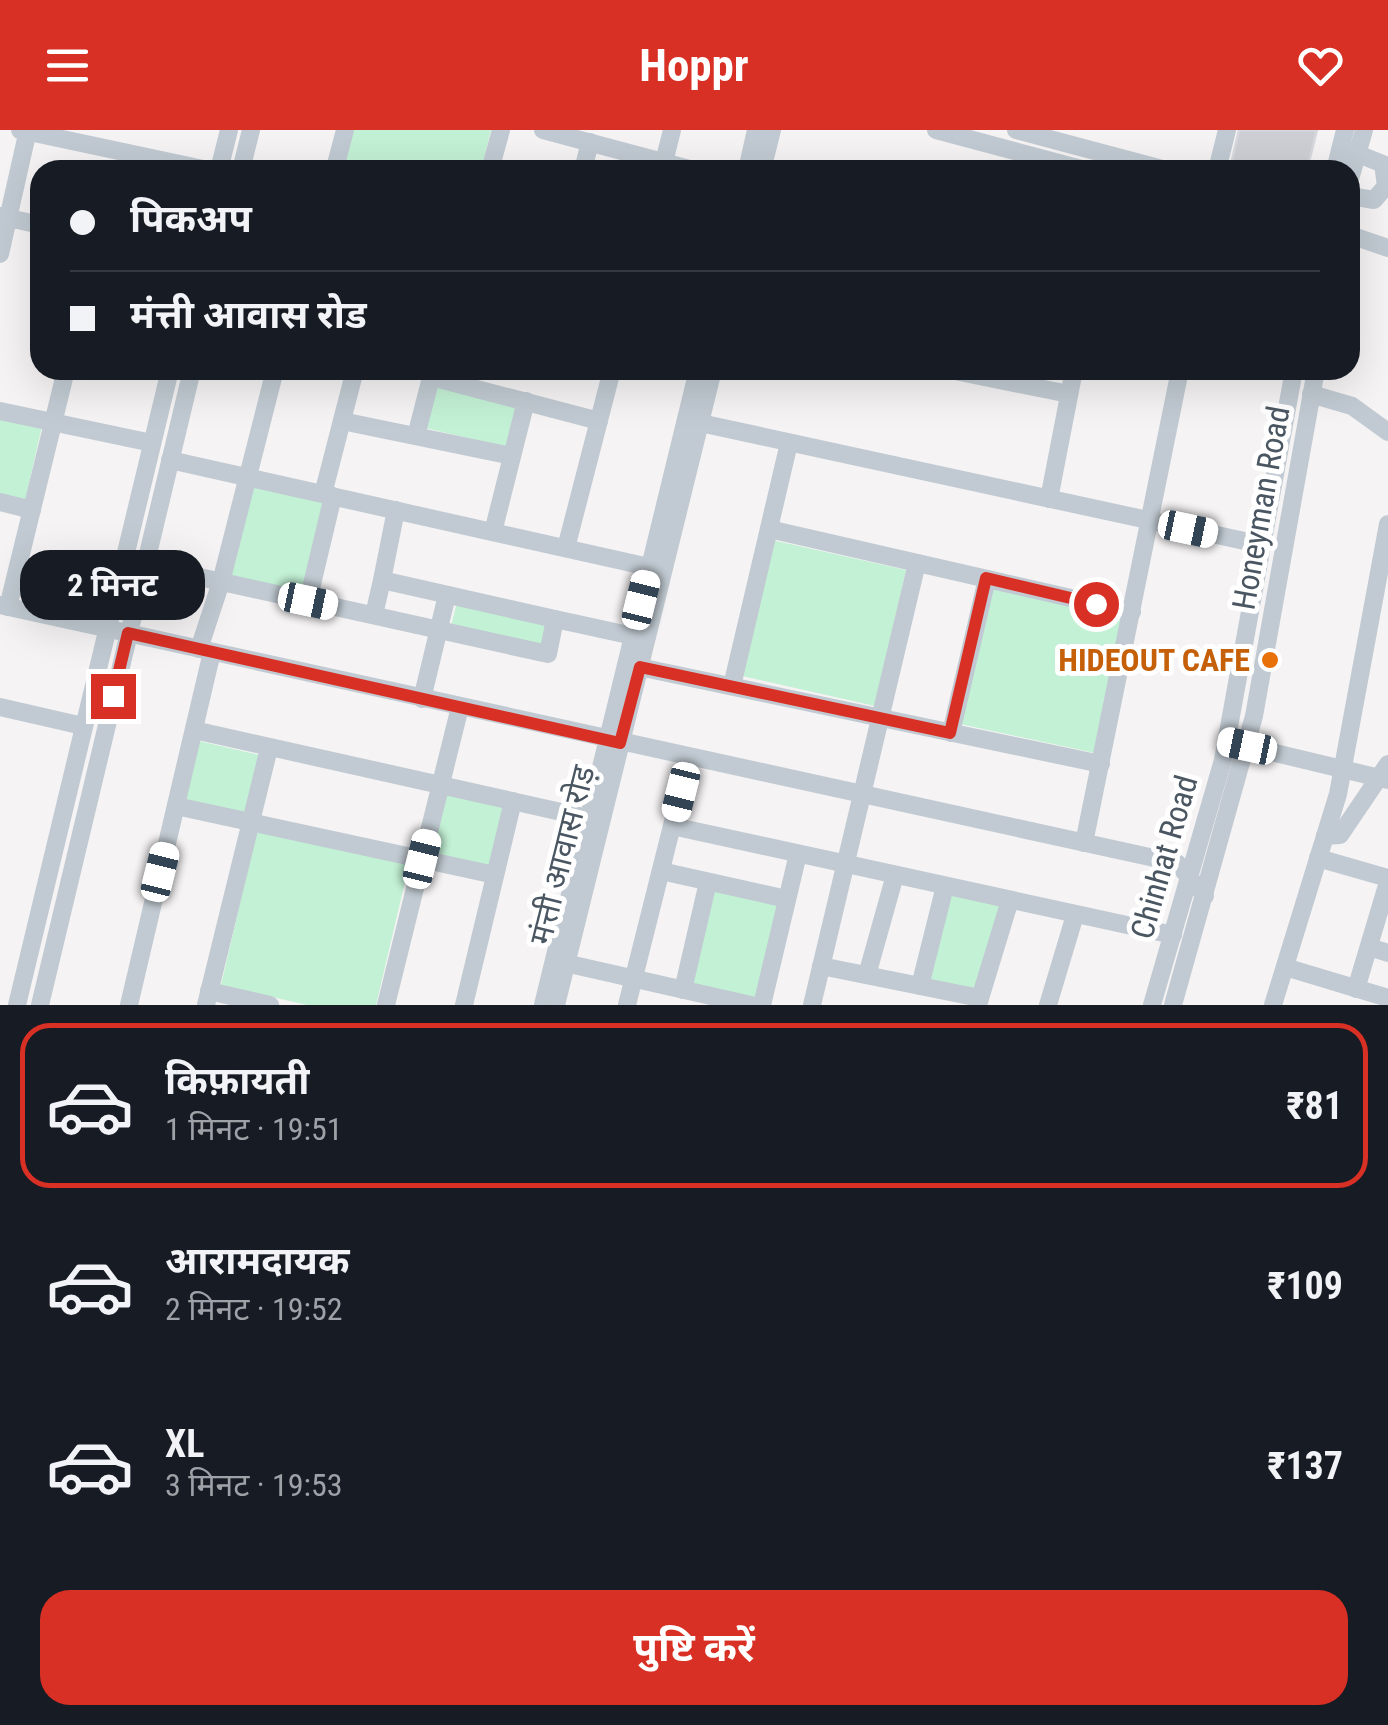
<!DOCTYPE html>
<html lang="hi">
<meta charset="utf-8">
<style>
body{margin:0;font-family:"Roboto Condensed","Noto Sans Devanagari",sans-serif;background:#20242c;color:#f1f3f6;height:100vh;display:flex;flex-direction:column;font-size:38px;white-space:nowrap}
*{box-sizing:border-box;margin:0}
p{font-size:32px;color:#9ea1a6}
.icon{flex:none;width:55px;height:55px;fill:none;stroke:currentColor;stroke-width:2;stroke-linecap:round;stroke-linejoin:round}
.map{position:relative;height:875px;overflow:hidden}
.side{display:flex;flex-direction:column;background:#171b24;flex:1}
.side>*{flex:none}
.banner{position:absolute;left:30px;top:30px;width:1330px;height:220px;border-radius:30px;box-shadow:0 10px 40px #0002;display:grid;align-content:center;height:220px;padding:0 40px;background:#171b24}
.end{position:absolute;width:45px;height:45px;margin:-22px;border:12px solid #d93025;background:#fff;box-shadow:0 0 0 5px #fff}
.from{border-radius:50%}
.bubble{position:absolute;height:70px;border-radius:30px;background:#171b24;box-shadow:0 10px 40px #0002;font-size:32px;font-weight:700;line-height:70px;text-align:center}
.car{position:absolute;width:30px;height:60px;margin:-30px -15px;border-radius:12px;box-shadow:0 0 8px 2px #0007;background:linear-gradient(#fff 24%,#345 0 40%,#fff 0 76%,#345 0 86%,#fff 0)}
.banner b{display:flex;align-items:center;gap:35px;height:95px;font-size:38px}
.banner b+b{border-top:2px solid #363941}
.banner i{width:25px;height:25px;background:#f1f3f6}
ul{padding:18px 0 0;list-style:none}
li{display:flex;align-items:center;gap:30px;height:165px;margin:0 20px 15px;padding:0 20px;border:5px solid transparent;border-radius:30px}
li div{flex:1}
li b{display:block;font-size:38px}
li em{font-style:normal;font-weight:700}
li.current{border-color:#d93025}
li>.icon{width:90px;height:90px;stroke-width:1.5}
.cta{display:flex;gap:20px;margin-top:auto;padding:20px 40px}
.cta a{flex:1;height:115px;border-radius:30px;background:#d93025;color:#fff;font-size:40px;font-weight:700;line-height:115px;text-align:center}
header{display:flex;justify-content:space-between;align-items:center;height:130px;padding:0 40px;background:#d93025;color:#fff;font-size:45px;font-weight:700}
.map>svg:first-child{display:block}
</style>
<header><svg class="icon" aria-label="menu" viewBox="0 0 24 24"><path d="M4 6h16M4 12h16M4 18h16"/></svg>Hoppr<svg class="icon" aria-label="heart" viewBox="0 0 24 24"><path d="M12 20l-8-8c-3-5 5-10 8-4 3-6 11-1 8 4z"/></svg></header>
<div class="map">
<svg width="1388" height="875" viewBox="0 0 1388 875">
<rect width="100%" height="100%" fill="#f5f3f3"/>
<!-- park -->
<g fill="#c3f1d5">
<polygon points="353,0 491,0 481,40 364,40 345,34"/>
<polygon points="435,257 517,275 507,317 425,298"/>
<polygon points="0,286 42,296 25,371 0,365"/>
<polygon points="253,355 326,372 304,465 230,447"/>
<polygon points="772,410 906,440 875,576 742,546"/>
<polygon points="990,458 1125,487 1095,623 960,594"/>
<polygon points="457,472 549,493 543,518 451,496"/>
<polygon points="199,611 259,625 244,685 185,671"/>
<polygon points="444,662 504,676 489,736 430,722"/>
<polygon points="257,700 409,735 376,875 307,875 221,855"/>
<polygon points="715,760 778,775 757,869 693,854"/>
<polygon points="951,764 1000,774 975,859 929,849"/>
</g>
<!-- building -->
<polygon fill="#cdcfd5" stroke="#d7d9de" stroke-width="2.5" points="1239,0 1317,0 1307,40 1230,39"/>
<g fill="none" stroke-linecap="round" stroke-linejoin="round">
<!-- minor -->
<g stroke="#c1cad2" stroke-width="18">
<polyline points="20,0 208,40"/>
<polyline points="543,0 693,40"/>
<polyline points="936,0 1085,40"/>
<polyline points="1016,0 1166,40"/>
<polyline points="219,40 229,0"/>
<polyline points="241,40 251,0"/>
<polyline points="340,40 335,38 345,0"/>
<polyline points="490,40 501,0"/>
<polyline points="583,40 590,12"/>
<polyline points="662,40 672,0"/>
<polyline points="747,40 756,0"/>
<polyline points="762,40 772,0"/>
<polyline points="1217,40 1227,0"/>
<polyline points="1335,40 1345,0"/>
<polyline points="1350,49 1364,0"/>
<polyline points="1350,66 1374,70 1386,56 1383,34 1358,24"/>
<polyline points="0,86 40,95"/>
<polyline points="1350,105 1388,118"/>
<polyline points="0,124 28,0"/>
<polyline points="950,240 1069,264"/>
<polyline points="431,247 599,291"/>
<polyline points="1311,264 1352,276 1388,302"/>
<polyline points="0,281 152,313"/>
<polyline points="342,291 512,326"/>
<polyline points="691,291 1263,415"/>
<polyline points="416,306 433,240"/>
<polyline points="170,330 658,439"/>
<polyline points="323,364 355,240"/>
<polyline points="1049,369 1074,240"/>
<polyline points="0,372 32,380"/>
<polyline points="769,399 1132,482"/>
<polyline points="493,402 526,271"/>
<polyline points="566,418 612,240"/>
<polyline points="145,435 548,524 555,489 382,450 374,485"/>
<polyline points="382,450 396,380"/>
<polyline points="308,471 333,366"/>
<polyline points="0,475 1177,733 1205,766"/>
<polyline points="8,477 66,240"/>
<polyline points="555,489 633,506"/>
<polyline points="199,519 221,452 275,240"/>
<polyline points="639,537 1101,634"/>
<polyline points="732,556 789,313"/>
<polyline points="422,569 447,465"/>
<polyline points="0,577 83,596"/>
<polyline points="194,600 588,688"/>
<polyline points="951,603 987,449"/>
<polyline points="1238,614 1388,650"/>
<polyline points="176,676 495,745"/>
<polyline points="672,696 1173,805"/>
<polyline points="1325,706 1340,705 1388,634"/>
<polyline points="1084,713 1180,240"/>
<polyline points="1318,728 1388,748"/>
<polyline points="661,741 787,769"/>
<polyline points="1369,817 1388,823"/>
<polyline points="556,831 751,875"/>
<polyline points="821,836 980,868"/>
<polyline points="1285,837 1388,868"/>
<polyline points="867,845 895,745"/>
<polyline points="920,856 945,756"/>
<polyline points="1356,859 1388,752"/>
<polyline points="683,860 708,752"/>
<polyline points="209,861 270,875"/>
<polyline points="17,875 170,240"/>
<polyline points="40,875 192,240"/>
<polyline points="129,875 212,522"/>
<polyline points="206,875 269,618"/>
<polyline points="386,875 460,577"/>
<polyline points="464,875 513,671"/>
<polyline points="543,875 698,240"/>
<polyline points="556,875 713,240"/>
<polyline points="627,875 689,628"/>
<polyline points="762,875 798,724"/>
<polyline points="812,875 917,433"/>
<polyline points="978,875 1010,770"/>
<polyline points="1048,875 1075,785"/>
<polyline points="1152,875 1223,630 1294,240"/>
<polyline points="1173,875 1254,586 1316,240"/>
<polyline points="1273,875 1338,664 1388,394"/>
</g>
</g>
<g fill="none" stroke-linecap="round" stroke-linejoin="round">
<!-- route -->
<polyline stroke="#d93025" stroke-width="12" points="113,566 128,503 620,613 640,537 950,603 986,448 1096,474"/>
</g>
<!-- markers -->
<circle fill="#e8710a" stroke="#fff" stroke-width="4" cx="1270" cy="530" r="10"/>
<g text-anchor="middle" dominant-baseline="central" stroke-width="10" stroke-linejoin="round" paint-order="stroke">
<!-- street labels -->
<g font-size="32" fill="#4a5661" stroke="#fff">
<text transform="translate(1261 378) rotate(-80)">Honeyman Road</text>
<text transform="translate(562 725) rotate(-76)">मंत्ती आवास रोड़</text>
<text transform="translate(1164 727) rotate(-74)">Chinhat Road</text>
</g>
<!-- food labels -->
<g font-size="32" font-weight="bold" fill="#c56008" stroke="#fff" text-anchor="end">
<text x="1250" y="530">HIDEOUT CAFE</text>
</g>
</g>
</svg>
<i class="end from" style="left:1096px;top:474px"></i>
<i class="end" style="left:113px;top:566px"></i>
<div class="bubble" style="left:20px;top:420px;width:185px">2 मिनट</div>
<i class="car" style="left:1188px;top:399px;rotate:102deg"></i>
<i class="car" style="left:641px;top:470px;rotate:14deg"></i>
<i class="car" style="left:308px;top:471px;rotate:102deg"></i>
<i class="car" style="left:1247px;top:616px;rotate:282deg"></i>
<i class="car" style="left:681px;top:662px;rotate:194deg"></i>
<i class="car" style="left:422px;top:729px;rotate:14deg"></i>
<i class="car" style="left:160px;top:742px;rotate:14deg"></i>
<div class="banner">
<b><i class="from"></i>पिकअप</b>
<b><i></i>मंत्ती आवास रोड</b>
</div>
</div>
<section class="side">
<ul>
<li class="current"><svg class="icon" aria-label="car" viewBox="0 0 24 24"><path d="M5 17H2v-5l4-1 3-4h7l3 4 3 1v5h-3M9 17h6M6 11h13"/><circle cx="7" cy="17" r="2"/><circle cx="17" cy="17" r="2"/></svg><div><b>किफ़ायती</b><p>1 मिनट · 19:51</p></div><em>₹81</em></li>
<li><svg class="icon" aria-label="car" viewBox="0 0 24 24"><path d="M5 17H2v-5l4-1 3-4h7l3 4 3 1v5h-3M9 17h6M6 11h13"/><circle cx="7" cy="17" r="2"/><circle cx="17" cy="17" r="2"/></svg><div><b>आरामदायक</b><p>2 मिनट · 19:52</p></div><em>₹109</em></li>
<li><svg class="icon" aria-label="car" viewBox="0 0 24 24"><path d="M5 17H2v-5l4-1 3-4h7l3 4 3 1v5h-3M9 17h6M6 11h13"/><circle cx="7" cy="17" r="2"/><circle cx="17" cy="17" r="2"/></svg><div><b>XL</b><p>3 मिनट · 19:53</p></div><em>₹137</em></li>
</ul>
<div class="cta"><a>पुष्टि करें</a></div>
</section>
